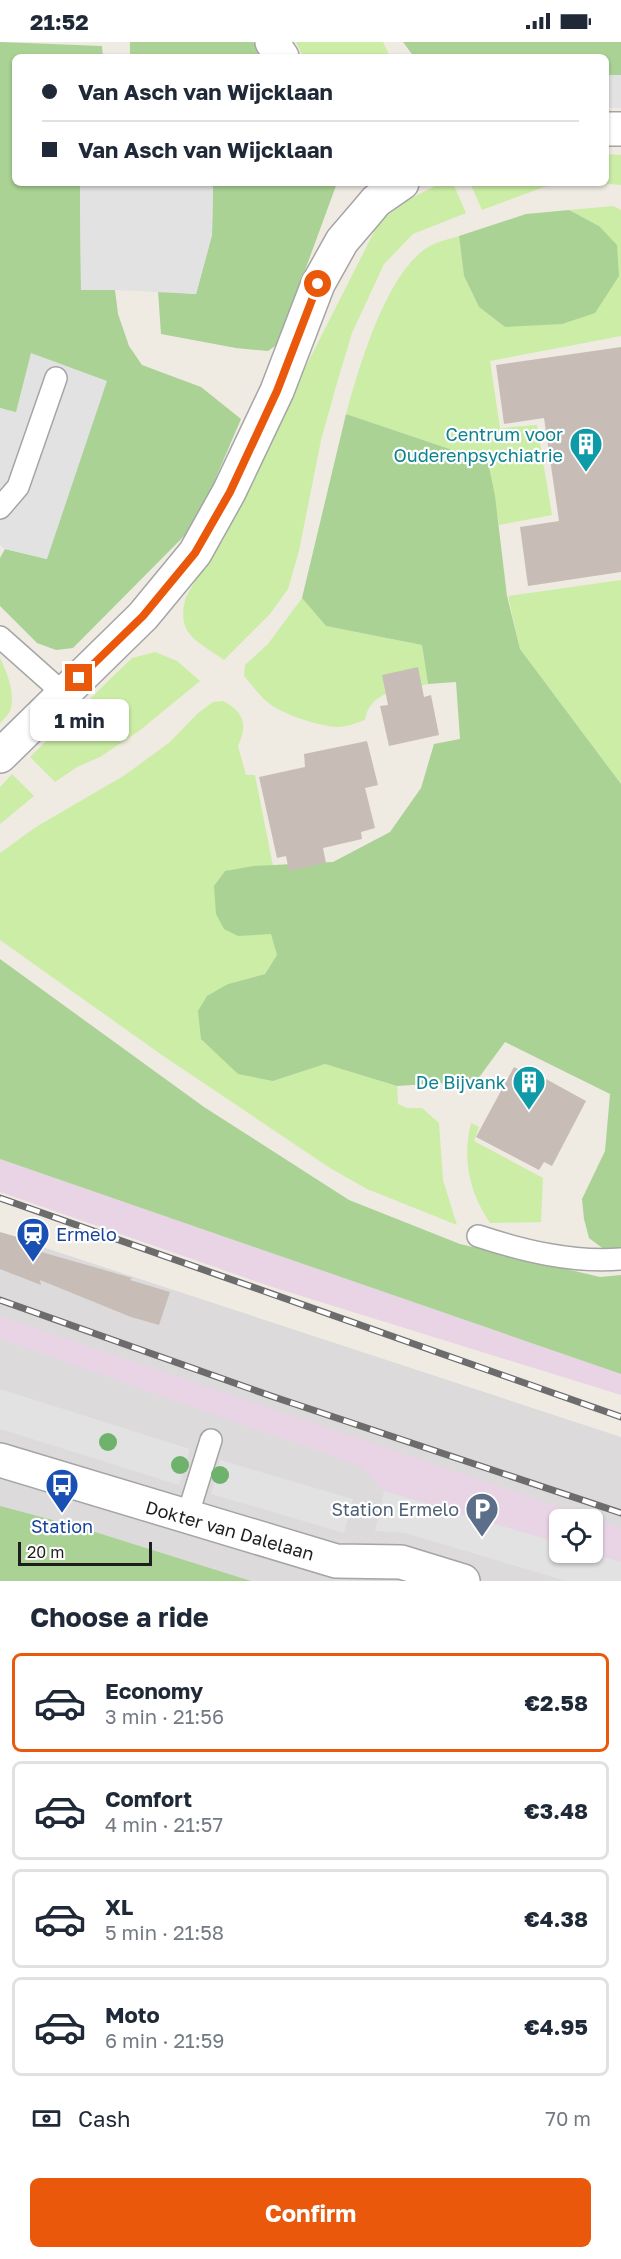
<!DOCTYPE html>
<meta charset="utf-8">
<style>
body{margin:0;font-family:"Golos Text",sans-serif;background:#f6f6f7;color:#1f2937;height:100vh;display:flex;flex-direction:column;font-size:22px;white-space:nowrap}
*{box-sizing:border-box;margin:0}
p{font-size:20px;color:#747a83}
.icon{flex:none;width:33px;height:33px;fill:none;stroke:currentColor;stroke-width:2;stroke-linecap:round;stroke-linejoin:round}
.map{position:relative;height:1539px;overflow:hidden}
.drawer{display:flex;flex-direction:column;background:#fff;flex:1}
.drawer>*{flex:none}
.guide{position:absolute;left:12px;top:12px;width:597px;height:132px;border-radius:9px;box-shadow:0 2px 4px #0004;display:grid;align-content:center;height:132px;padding:0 30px;background:#fff}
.tools{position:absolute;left:549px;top:1467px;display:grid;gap:12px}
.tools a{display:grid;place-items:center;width:54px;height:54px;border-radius:9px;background:#fff;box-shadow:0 2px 4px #0004;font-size:30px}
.scale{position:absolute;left:18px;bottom:15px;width:134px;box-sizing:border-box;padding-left:6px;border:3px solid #1e1e1e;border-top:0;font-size:16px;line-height:21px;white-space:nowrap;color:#1e1e1e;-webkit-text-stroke:4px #fff;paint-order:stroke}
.end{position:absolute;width:27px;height:27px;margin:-14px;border:8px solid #ea580c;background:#fff;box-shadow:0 0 0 3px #fff}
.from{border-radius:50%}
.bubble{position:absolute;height:42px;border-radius:9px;background:#fff;box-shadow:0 2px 4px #0004;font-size:20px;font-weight:700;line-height:42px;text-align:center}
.guide b{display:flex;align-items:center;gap:21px;height:57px;font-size:22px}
.guide b+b{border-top:2px solid #e0e1e3}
.guide i{width:15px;height:15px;background:#1f2937}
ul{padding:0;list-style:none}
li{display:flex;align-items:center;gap:18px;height:99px;margin:0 12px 9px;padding:0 18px;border:3px solid #e0e1e3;border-radius:9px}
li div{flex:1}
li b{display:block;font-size:22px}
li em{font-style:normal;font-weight:700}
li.active{border-color:#ea580c}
li>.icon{width:54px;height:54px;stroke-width:1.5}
h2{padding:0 30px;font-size:27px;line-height:72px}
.pay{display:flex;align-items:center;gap:15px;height:66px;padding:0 30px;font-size:22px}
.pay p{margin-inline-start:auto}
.primary-button{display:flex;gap:12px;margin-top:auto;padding:12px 30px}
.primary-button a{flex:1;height:69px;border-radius:9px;background:#ea580c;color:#fff;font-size:24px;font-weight:700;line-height:69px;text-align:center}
.status{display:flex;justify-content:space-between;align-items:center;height:42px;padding:0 30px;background:#fff;direction:ltr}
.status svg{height:16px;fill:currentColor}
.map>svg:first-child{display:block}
</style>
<div class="status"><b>21:52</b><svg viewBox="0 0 49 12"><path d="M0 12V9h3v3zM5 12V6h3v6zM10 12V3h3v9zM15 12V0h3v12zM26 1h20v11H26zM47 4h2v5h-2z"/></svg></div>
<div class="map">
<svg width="621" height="1539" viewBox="0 0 621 1539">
<rect width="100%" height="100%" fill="#efebe3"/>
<!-- residential -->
<path fill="#dcdada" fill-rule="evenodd" d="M0 1191 621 1395V1539H0ZM560 1478H592V1510H560Z"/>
<!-- industrial -->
<g fill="#e9d4e6">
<polygon points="0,1117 621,1332 621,1353 269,1244 0,1150"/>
<polygon points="0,1274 621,1486 621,1520 590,1511 592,1510 592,1478 560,1478 559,1501 384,1449 360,1424 0,1297"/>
</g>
<!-- grass -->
<g fill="#cbeda5">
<polygon points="296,0 383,0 390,15 303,15"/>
<polygon points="606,112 621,113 621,143 599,141 606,141"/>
<path d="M441 141H453L466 171 413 192 384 222 352 291 337 341 321 398 299 509 288 547 270 572 224 618C197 599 175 592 186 555L265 413 299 338 379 180 408 158Z"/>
<polygon points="470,141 574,141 544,145 482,168"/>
<path d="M613 164 621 168V294L490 319 500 386 537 383 552 473 499 483 488 420 346 372C359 325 386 231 428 205 437 200 449 197 459 194L464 234 479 265 505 285 599 184 569 168Z"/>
<polygon points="621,538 621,742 520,607 508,554"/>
<path d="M302 556 326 584 422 603 428 642C402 649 370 647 365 678 356 681 347 685 337 685 318 684 281 672 266 659 258 652 251 642 244 634L245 623 268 602Z"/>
<polygon points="155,610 177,619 200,639 139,689 100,715 77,725 55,740 30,715 132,616"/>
<path d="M0 616C7 630 16 653 10 669 8 673 3 678 0 681Z"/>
<path d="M223 659C244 670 248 682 238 704L246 733H255L273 824H254L277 913 265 932 228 942 273 1039 325 1022 397 1044 398 1062 407 1066H422L439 1081 443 1138 457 1183 367 1147 330 1126 159 1011 0 898V811L36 785 125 733 170 700 198 671 213 660Z"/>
<polygon points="12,732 34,754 0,782 0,745"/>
<path d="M471 1081 479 1085 474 1099 543 1136 541 1180 490 1181C469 1150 462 1117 471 1081Z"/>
</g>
<!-- forest -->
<g fill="#a9d294">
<polygon points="0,0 102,4 103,15 15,15 15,141 80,141 81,248 115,248 118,272 129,304 142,323 201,345 241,377 196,482 73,606 56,608 37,601 0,564 0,516 5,507 47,517 15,371 0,366"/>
<polygon points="130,0 253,0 266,15 130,15"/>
<polygon points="403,0 621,0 621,33 606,33 606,15 414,15"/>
<polygon points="213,141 337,141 278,302 268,309 236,306 161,292 158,249 196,252 212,193"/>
<polygon points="569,168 599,184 617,203 619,234 595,271 562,282 505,285 479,265 464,234 459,194 526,172"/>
<polygon points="346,372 488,420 495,454 507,554 520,607 621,742 621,1206 605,1208 589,1196 584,1177 582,1157 605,1109 610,1052 505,1000 472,1045 460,1040 397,1044 325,1022 273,1039 238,1032 201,997 198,969 207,954 228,942 265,932 277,913 271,892 238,894 224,887 216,872 214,844 225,829 254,824 333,820 390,790 421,746 434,702 460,697 456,640 428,642 422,603 326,584 302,556"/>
<polygon points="0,917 204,1065 349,1158 460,1202 600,1235 621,1233 621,1332 0,1117"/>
<polygon points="0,1464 79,1485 251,1539 0,1539"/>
</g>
<!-- parking -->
<g fill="#e2e2e2">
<rect x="606" y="33" width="15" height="33"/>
<polygon points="80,141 213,141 212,193 196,252 115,248 81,248"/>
<polygon points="31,311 107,339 47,517 5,507 0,503 0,366 16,370"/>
<polygon points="0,1347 190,1407 179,1443 0,1387"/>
<polygon points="220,1418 353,1457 344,1491 211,1452"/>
<polygon points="384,1449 559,1501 560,1510 590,1511 621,1520 621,1539 566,1539 405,1491 375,1489"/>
</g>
<!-- building -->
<g fill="#c7bdb6">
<polygon points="621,305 621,530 528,544 520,485 559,479 544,376 504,382 496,323"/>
<polygon points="418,625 424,655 431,653 439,693 389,704 380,664 388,663 382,633"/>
<polygon points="367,699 378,743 365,746 375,786 361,790 362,797 323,806 326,821 289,829 286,814 277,816 259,735 305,725 304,712"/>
<polygon points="514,1025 544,1040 546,1037 586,1059 552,1124 544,1120 539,1128 476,1095"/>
<polygon points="0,1190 38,1201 38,1209 132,1236 130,1238 170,1250 159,1283 131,1275 40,1238 41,1243 0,1227"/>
</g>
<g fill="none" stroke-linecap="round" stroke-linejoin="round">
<!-- service casing -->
<g stroke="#a5a5a5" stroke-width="24">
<g id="service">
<polyline points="0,466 18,445 56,336"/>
<polyline points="0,595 63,651"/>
<path d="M478 1194C524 1209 573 1221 621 1217"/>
<polyline points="187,1475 211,1398"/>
</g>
</g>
<!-- minor casing -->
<g stroke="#a5a5a5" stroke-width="36">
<g id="minor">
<polyline points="272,0 282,15"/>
<polyline points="606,87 621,87"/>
<polyline points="0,714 143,574 195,511 229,450 277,349 318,242 342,199 366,171 376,159 402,141"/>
</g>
</g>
<!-- tertiary casing -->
<g stroke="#a5a5a5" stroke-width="36">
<polyline id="tertiary" points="0,1418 336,1519 401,1520 463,1539"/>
</g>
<!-- service -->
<use href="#service" stroke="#fff" stroke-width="21"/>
<!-- minor -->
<use href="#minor" stroke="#fff" stroke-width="33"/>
<!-- tertiary -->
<use href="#tertiary" stroke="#fff" stroke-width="33"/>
<!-- rail casing -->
<g stroke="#6c6c6c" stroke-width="7">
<g id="rail">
<polyline points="0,1156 621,1375"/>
<polyline points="0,1258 274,1355 621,1471"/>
</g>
</g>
<!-- rail -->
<use href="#rail" stroke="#fff" stroke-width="4.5" stroke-dasharray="14" stroke-linecap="butt"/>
</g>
<!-- trees -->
<g fill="#6eb26b">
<circle cx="108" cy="1400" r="9"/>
<circle cx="180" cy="1423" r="9"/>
<circle cx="220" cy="1433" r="9"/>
</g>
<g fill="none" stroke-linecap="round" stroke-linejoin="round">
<!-- route -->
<polyline stroke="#ea580c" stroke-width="8" points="79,636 143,574 195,511 230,450 277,349 318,242"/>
</g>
<!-- icons -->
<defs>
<g id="building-pin" transform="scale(1.725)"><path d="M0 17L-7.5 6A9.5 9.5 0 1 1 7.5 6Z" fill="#0f9aa8" stroke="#fff"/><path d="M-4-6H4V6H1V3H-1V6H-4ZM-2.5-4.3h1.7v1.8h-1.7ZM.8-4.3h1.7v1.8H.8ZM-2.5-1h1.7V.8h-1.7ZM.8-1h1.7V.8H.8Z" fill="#fff"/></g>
<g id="station-pin" transform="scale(1.725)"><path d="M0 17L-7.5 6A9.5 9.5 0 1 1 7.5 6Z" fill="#1a4fb4" stroke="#fff"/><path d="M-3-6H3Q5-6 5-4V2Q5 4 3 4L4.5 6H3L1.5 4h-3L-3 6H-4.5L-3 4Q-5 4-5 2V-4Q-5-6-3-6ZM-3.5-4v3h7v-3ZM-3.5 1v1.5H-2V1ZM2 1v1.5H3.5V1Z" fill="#fff"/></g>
<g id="bus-pin" transform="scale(1.725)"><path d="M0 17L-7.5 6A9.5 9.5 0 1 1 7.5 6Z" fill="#1a4fb4" stroke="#fff"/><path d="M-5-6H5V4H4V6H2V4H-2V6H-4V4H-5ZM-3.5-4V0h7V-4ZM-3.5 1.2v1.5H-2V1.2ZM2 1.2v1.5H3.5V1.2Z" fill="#fff"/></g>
<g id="parking-pin" transform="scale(1.725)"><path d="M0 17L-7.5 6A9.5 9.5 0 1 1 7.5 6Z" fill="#5c6f8a" stroke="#fff"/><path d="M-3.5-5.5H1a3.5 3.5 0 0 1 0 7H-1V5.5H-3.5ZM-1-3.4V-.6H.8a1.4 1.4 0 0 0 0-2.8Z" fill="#fff"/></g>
</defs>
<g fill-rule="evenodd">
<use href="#building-pin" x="586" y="402"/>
<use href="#building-pin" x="529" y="1040"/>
<use href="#station-pin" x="33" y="1192"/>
<use href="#bus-pin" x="62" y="1443"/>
<use href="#parking-pin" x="482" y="1467"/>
</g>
<g text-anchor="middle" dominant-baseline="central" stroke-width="4.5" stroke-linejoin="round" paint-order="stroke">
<!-- culture labels -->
<g font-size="18" fill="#0d838f" stroke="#fff" text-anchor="end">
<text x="563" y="392">Centrum voor<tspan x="563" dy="21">Ouderenpsychiatrie</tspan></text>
<text x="506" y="1040">De Bijvank</text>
</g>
<!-- transit labels -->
<g font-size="18" fill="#164399" stroke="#fff" text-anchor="start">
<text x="56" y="1192">Ermelo</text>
<text x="62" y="1484" text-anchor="middle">Station</text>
</g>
<!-- service labels -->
<g font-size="18" fill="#4e5e75" stroke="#fff" text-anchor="end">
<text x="459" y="1467">Station Ermelo</text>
</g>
<!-- street labels -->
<g font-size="18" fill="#1e1e1e" stroke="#fff">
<text transform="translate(230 1488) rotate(16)">Dokter van Dalelaan</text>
</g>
</g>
</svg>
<div class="tools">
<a><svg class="icon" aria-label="locate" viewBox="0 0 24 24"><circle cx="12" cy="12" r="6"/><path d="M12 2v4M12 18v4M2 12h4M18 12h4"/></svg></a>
</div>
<div class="scale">20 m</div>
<i class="end from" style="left:318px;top:242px"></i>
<i class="end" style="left:79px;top:636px"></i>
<div class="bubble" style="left:30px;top:657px;width:99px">1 min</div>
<div class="guide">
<b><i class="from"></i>Van Asch van Wijcklaan</b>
<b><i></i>Van Asch van Wijcklaan</b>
</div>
</div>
<section class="drawer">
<h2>Choose a ride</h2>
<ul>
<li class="active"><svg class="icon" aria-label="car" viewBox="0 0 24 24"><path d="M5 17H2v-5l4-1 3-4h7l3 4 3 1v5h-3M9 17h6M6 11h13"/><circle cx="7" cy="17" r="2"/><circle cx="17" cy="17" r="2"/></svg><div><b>Economy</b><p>3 min · 21:56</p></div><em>€2.58</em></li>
<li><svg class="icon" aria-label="car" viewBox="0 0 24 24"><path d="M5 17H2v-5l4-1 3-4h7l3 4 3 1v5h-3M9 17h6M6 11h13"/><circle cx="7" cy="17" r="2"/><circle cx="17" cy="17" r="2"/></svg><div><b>Comfort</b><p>4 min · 21:57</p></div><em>€3.48</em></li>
<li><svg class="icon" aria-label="car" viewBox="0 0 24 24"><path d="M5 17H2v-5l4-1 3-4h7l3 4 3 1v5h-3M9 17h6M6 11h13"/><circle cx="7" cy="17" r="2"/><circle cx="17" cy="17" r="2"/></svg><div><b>XL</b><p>5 min · 21:58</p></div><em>€4.38</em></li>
<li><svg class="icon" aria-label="car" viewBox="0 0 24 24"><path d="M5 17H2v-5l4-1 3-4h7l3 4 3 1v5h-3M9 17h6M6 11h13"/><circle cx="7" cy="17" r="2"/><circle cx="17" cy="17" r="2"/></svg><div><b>Moto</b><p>6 min · 21:59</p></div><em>€4.95</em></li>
</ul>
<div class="pay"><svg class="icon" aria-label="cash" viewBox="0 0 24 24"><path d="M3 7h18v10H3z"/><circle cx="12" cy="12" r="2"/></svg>Cash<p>70 m</p></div>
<div class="primary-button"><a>Confirm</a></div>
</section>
